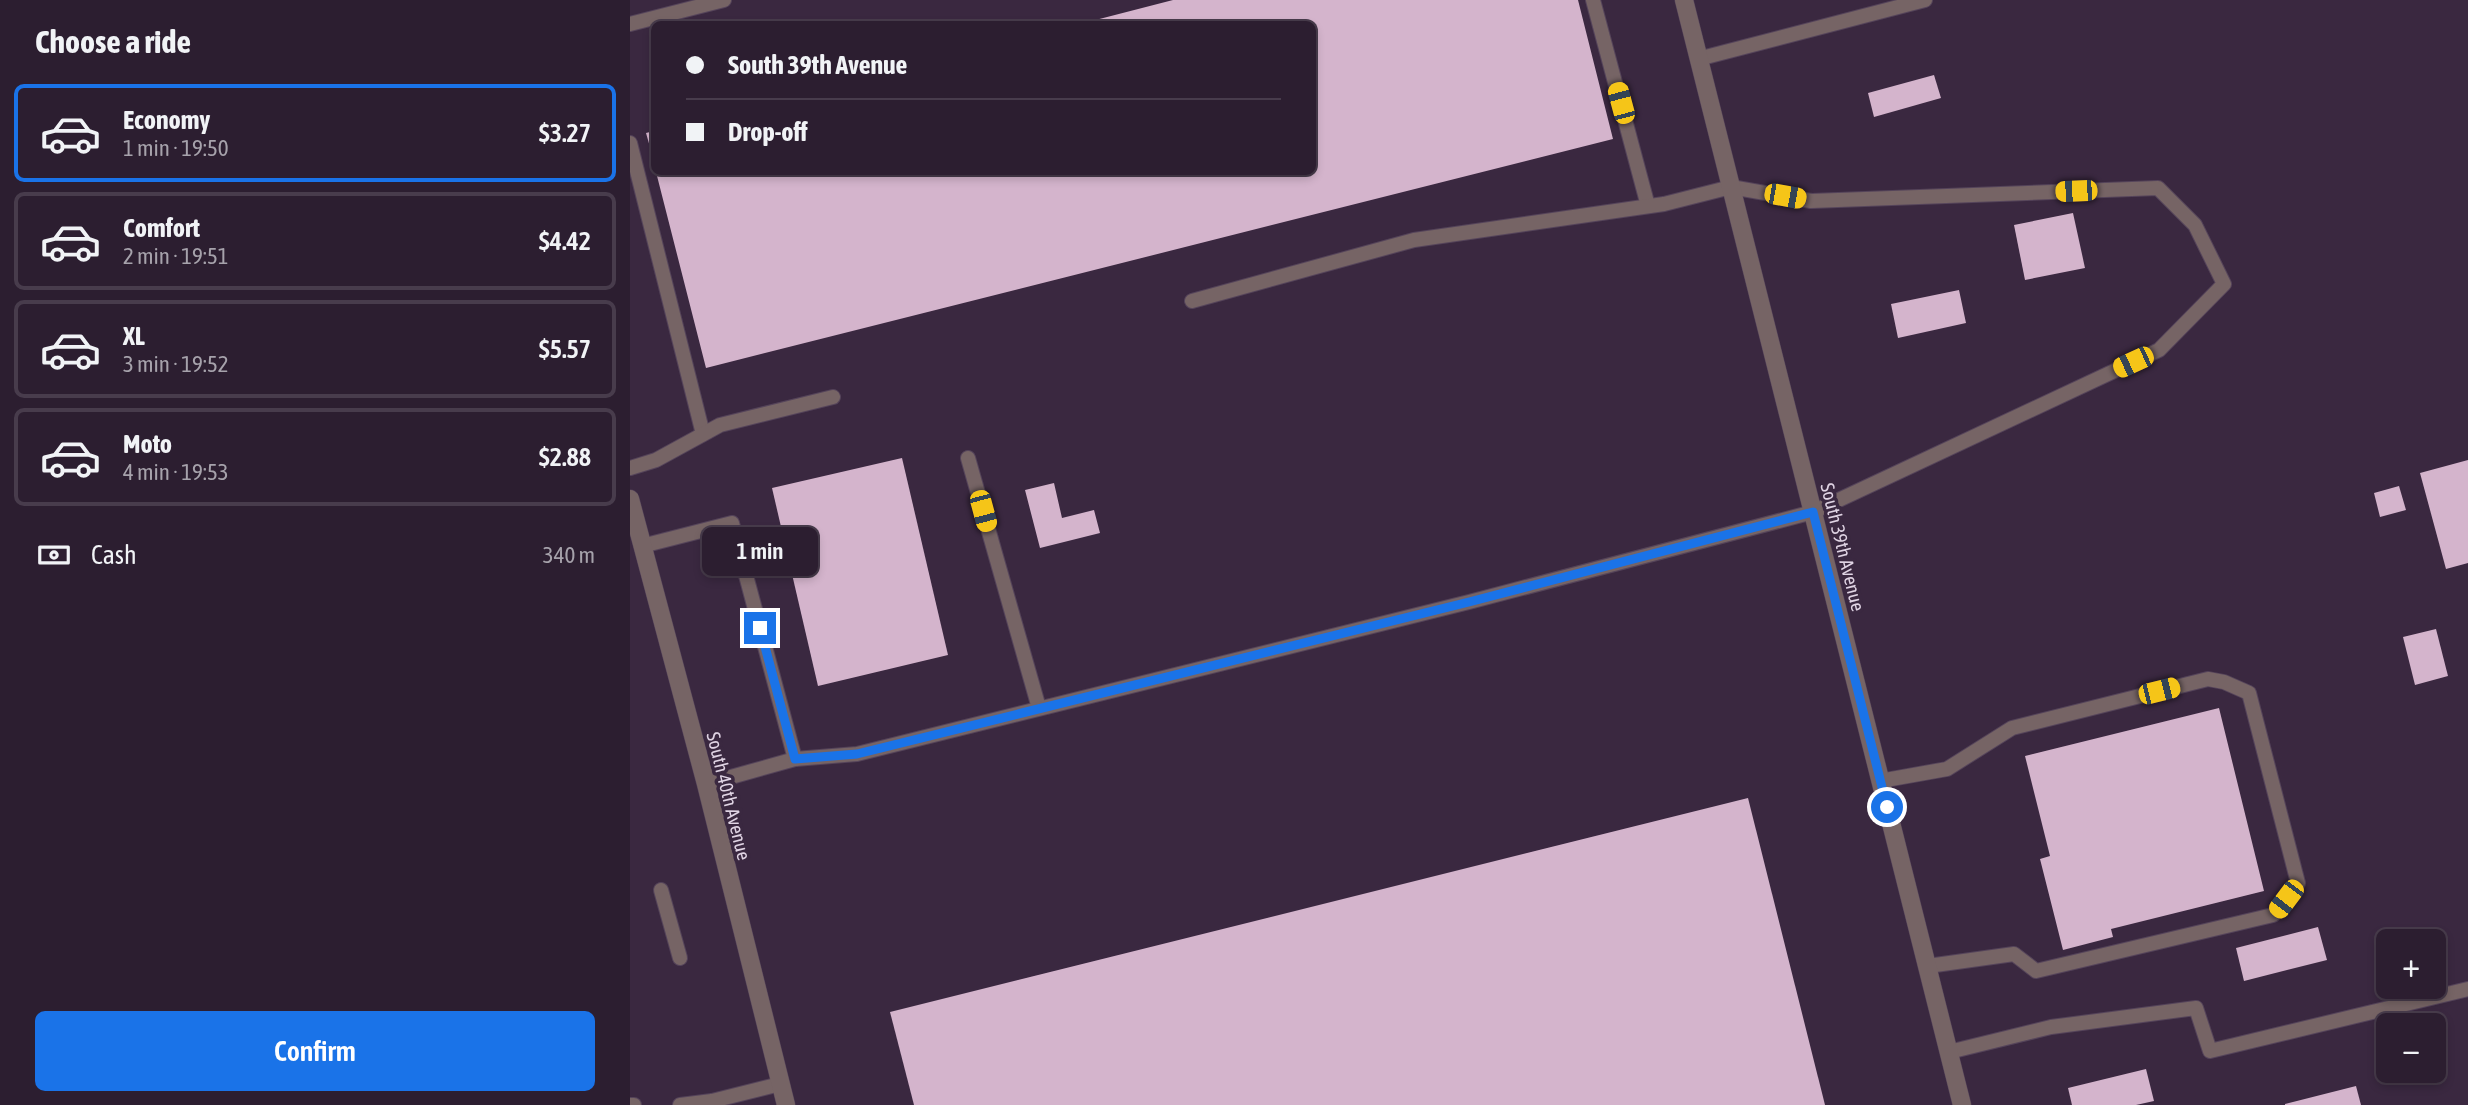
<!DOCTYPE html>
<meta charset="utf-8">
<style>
body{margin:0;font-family:"Asap Condensed",sans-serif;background:#342738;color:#f1f3f6;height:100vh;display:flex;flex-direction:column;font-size:26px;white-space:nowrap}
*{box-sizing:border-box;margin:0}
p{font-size:23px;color:#a6a2ab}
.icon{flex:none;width:38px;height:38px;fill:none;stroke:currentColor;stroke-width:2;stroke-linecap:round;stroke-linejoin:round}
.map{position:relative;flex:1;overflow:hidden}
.side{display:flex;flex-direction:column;background:#2c1e30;width:630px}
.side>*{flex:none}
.guide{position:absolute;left:21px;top:21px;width:665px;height:154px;border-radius:10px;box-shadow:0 4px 10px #0003,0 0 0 2px #483c4c;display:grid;align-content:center;height:154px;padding:0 35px;background:#2c1e30}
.fabs{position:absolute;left:1746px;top:929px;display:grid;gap:14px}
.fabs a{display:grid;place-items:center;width:70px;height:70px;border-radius:10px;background:#2c1e30;box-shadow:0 4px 10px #0003,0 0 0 2px #483c4c;font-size:35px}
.end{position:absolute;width:32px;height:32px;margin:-16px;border:9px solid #1a73e8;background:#fff;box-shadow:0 0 0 4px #fff}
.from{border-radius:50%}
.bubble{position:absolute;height:49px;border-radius:10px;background:#2c1e30;box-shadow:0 4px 10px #0003,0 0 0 2px #483c4c;font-size:23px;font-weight:600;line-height:49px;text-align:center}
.car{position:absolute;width:21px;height:42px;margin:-21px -10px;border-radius:9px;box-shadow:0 0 5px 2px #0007;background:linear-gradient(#f5c518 24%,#345 0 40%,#f5c518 0 76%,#345 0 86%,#f5c518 0)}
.guide b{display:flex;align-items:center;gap:24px;height:66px;font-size:26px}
.guide b+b{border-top:2px solid #483c4c}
.guide i{width:18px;height:18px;background:#f1f3f6}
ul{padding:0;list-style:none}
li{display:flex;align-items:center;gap:21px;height:98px;margin:0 14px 10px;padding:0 21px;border:4px solid #483c4c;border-radius:10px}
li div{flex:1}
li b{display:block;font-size:26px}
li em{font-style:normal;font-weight:600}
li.on{border-color:#1a73e8}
li>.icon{width:63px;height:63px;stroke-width:1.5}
h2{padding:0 35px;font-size:32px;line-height:84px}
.pay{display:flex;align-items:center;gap:18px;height:77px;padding:0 35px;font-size:26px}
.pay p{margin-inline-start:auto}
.cta{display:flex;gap:14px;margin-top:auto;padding:14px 35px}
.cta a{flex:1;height:80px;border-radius:10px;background:#1a73e8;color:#fff;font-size:28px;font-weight:600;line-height:80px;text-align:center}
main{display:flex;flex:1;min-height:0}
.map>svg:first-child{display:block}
</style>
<main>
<section class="side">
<h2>Choose a ride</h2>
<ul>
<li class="on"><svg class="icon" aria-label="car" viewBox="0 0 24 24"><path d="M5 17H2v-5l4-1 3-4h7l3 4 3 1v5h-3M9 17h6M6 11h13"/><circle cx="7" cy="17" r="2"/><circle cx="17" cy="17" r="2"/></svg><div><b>Economy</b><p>1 min · 19:50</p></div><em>$3.27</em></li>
<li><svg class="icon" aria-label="car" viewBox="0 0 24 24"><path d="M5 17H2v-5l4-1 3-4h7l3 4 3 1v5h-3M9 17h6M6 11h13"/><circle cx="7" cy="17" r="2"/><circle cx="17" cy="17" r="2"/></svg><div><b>Comfort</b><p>2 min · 19:51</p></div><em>$4.42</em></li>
<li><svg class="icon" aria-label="car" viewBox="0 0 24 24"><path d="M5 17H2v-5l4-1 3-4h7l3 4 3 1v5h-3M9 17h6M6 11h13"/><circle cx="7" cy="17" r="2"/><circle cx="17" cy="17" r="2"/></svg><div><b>XL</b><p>3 min · 19:52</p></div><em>$5.57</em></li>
<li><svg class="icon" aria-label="car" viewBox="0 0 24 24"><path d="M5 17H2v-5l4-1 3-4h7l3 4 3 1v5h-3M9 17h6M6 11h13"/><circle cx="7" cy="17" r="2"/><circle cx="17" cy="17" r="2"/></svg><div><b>Moto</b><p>4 min · 19:53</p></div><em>$2.88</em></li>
</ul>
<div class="pay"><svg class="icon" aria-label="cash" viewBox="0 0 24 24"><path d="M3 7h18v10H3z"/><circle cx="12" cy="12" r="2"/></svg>Cash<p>340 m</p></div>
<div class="cta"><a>Confirm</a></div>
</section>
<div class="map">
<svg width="1838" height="1105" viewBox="0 0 1838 1105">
<rect width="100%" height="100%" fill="#3a2840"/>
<!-- building -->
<g fill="#d4b4cc">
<polygon points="543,0 948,0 983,139 76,368 26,172 682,172 682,24 450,24"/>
<polygon points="1304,75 1311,98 1244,117 1238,93"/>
<polygon points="24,131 24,161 16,133"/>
<polygon points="1443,213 1455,268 1395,280 1384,225"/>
<polygon points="1329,290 1336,323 1268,338 1261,304"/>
<polygon points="272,458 318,655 188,686 142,488"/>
<polygon points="1838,460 1838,563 1816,569 1790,473"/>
<polygon points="424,483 432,518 464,510 470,533 410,548 395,490"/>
<polygon points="1769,486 1776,510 1750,517 1744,493"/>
<polygon points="1806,629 1818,676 1785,685 1773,637"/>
<polygon points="1589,708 1634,891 1481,929 1483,937 1433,950 1410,859 1420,856 1395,756"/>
<polygon points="1118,798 1195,1105 284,1105 260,1012"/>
<polygon points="1688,927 1697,960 1614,981 1606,948"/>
<polygon points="1516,1069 1524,1101 1506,1105 1442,1105 1438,1088"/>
<polygon points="1726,1086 1731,1105 1655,1105 1655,1104"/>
</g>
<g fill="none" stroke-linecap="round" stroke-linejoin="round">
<!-- service casing -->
<g stroke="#55445a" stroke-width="16">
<g id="service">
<polyline points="963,0 1018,206"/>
<polyline points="0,24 94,0"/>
<polyline points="1068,59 1295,0"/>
<polyline points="0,143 73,434"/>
<polyline points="338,458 409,708"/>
<polyline points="0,468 26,460 90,425 203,397"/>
<polyline points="12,546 102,523 165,759 76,784"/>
<polyline points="165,759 227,754 839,602 1183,512 1529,350 1594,284 1565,225 1528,188 1181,201 1101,187 1034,204 784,240 562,301"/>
<polyline points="1250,781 1317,769 1382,728 1578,679 1594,682 1619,693 1668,883 1643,915 1406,971 1384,954 1298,966"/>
<polyline points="31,890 50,958"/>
<polyline points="1319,1052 1421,1027 1566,1008 1580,1051 1838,989"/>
<polyline points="0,1105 4,1105"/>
<polyline points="50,1105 82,1101 150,1084"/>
</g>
</g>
<!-- minor casing -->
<g stroke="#55445a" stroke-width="19">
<g id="minor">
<polyline points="1054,0 1332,1105"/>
<polyline points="0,499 76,784 156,1105"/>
</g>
</g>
<!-- service -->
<use href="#service" stroke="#766465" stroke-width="14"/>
<!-- minor -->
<use href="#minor" stroke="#766465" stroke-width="18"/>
</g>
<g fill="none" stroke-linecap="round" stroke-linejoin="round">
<!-- route -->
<polyline stroke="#1a73e8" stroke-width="9" points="130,628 165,759 227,754 839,602 1183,512 1257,807"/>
</g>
<g text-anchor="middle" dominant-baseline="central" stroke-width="7" stroke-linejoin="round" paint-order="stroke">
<!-- street labels -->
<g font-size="19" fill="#e0d4e4" stroke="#3a2840">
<text transform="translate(1213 547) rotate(76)">South 39th Avenue</text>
<text transform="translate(99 796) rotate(76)">South 40th Avenue</text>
</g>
</g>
</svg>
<div class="fabs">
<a>+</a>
<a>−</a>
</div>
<i class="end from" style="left:1257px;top:807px"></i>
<i class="end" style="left:130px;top:628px"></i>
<div class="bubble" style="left:72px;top:527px;width:116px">1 min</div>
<i class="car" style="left:991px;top:103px;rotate:345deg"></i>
<i class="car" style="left:1446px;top:191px;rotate:268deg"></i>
<i class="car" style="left:1155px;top:196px;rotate:100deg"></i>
<i class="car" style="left:1503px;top:362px;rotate:245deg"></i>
<i class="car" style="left:353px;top:511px;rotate:165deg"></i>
<i class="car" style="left:1529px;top:691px;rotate:76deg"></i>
<i class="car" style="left:1656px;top:899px;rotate:217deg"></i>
<div class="guide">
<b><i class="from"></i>South 39th Avenue</b>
<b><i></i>Drop-off</b>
</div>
</div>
</main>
